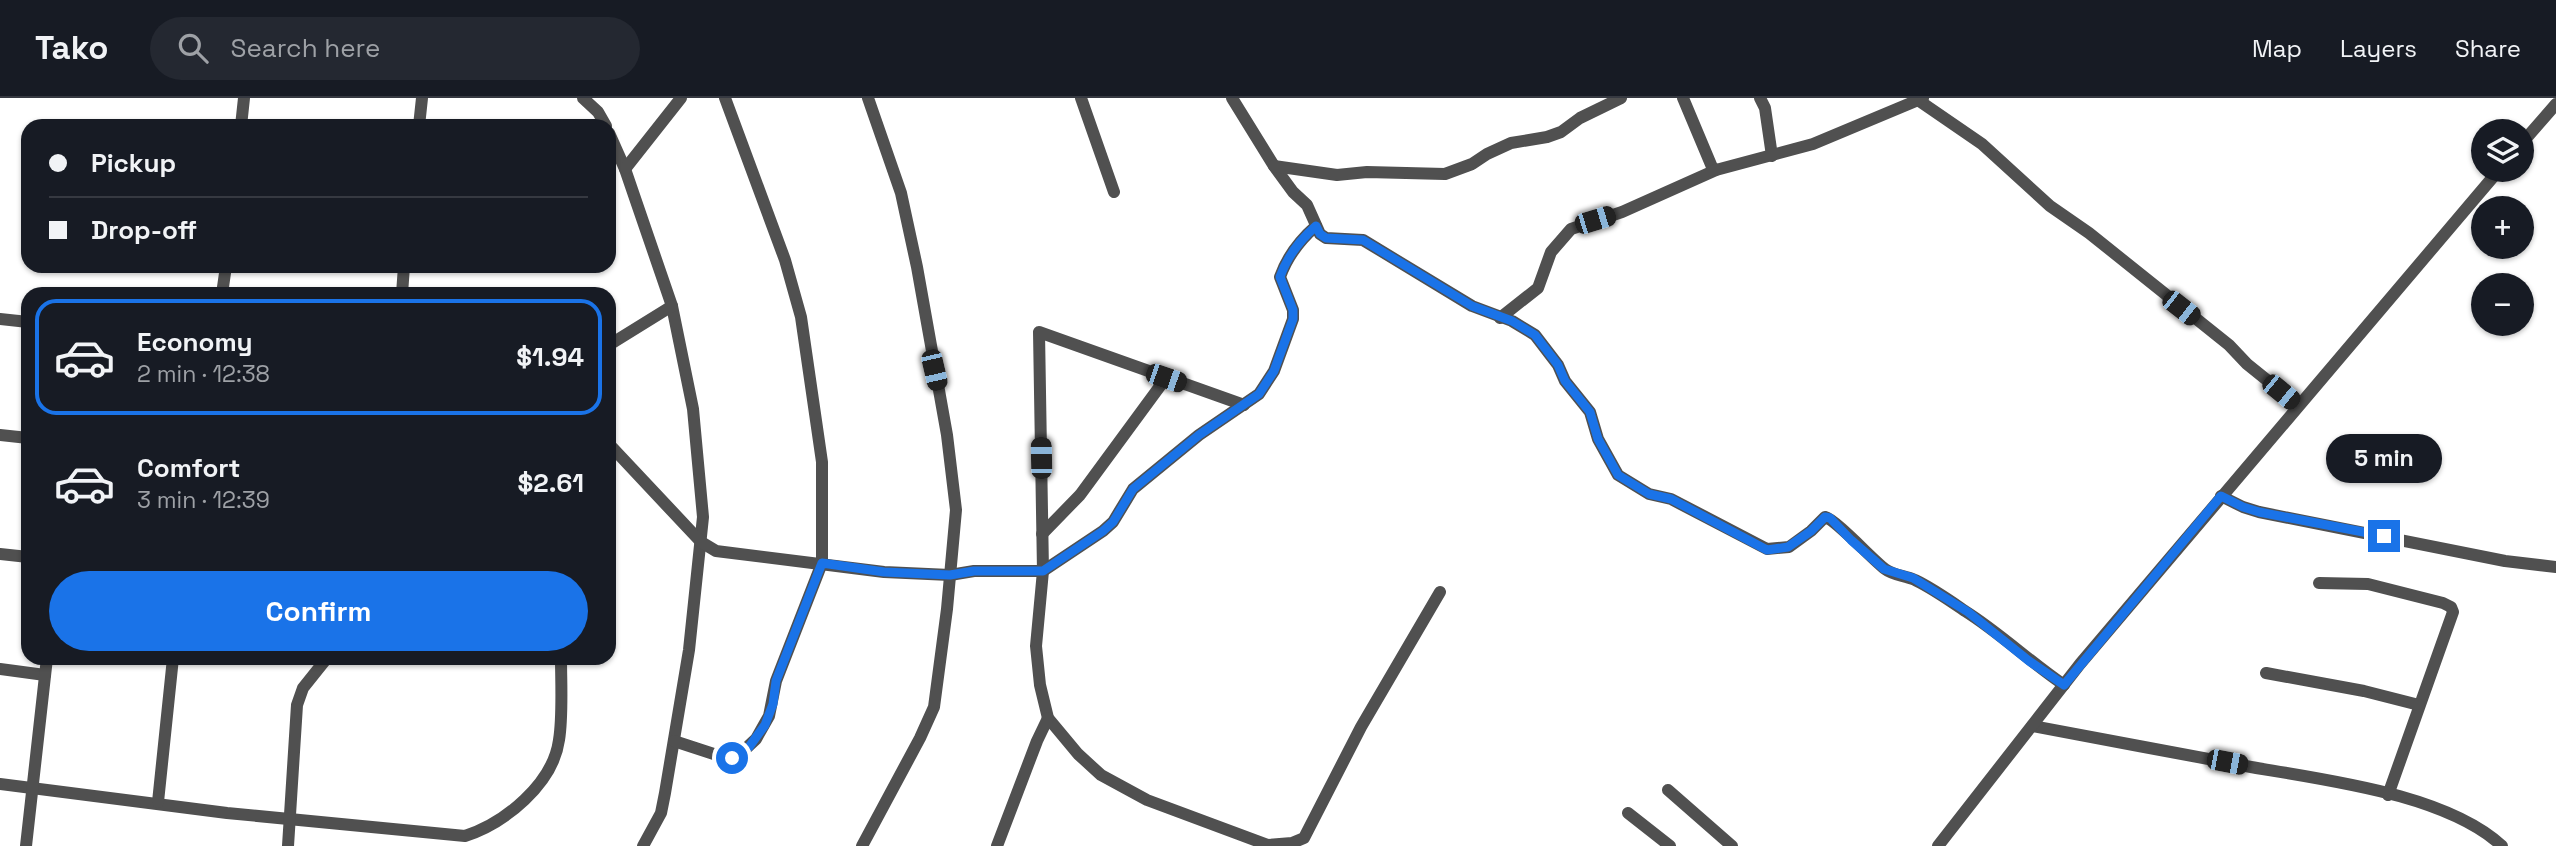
<!DOCTYPE html>
<meta charset="utf-8">
<style>
body{margin:0;font-family:"Space Grotesk",sans-serif;background:#242831;color:#f1f3f6;height:100vh;display:flex;flex-direction:column;font-size:26px;white-space:nowrap}
*{box-sizing:border-box;margin:0}
p{font-size:23px;color:#9ea1a6}
.icon{flex:none;width:38px;height:38px;fill:none;stroke:currentColor;stroke-width:2;stroke-linecap:round;stroke-linejoin:round}
.map{position:relative;flex:1;overflow:hidden}
.details{position:absolute;left:21px;top:189px;width:595px;height:378px;display:flex;flex-direction:column;background:#171b24;border-radius:21px;box-shadow:0 2px 5px #0004}
.details>*{flex:none}
.guide{position:absolute;left:21px;top:21px;width:595px;height:154px;border-radius:21px;box-shadow:0 2px 5px #0004;display:grid;align-content:center;height:154px;padding:0 28px;background:#171b24}
.tools{position:absolute;left:2471px;top:21px;display:grid;gap:14px}
.tools a{display:grid;place-items:center;width:63px;height:63px;border-radius:50%;background:#171b24;box-shadow:0 2px 5px #0004;font-size:35px}
.end{position:absolute;width:32px;height:32px;margin:-16px;border:9px solid #1a73e8;background:#fff;box-shadow:0 0 0 4px #fff}
.from{border-radius:50%}
.bubble{position:absolute;height:49px;border-radius:24px;background:#171b24;box-shadow:0 2px 5px #0004;font-size:23px;font-weight:700;line-height:49px;text-align:center}
.car{position:absolute;width:21px;height:42px;margin:-21px -10px;border-radius:9px;box-shadow:0 0 5px 2px #0007;background:linear-gradient(#222 24%,#8ab4d8 0 40%,#222 0 76%,#8ab4d8 0 86%,#222 0)}
.guide b{display:flex;align-items:center;gap:24px;height:66px;font-size:26px}
.guide b+b{border-top:2px solid #363941}
.guide i{width:18px;height:18px;background:#f1f3f6}
ul{padding:12px 0 0;list-style:none}
li{display:flex;align-items:center;gap:21px;height:116px;margin:0 14px 10px;padding:0 14px;border:4px solid transparent;border-radius:21px}
li div{flex:1}
li b{display:block;font-size:26px}
li em{font-style:normal;font-weight:700}
li.on{border-color:#1a73e8}
li>.icon{width:63px;height:63px;stroke-width:1.5}
.action{display:flex;gap:14px;margin-top:auto;padding:14px 28px}
.action a{flex:1;height:80px;border-radius:42px;background:#1a73e8;color:#fff;font-size:28px;font-weight:700;line-height:80px;text-align:center}
header{display:flex;align-items:center;gap:42px;box-sizing:border-box;height:98px;padding:0 35px;background:#171b24;border-bottom:2px solid #363941}
header strong{font-size:33px}
nav{display:flex;gap:38px;margin-inline-start:auto;font-size:24px}
.search{width:490px;height:63px;background:#242831;display:flex;align-items:center;gap:18px;box-sizing:border-box;padding:0 24px;border-radius:38px;color:#9ea1a6;font-size:26px}
.map>svg:first-child{display:block}
</style>
<header>
<strong>Tako</strong>
<div class="search"><svg class="icon" aria-label="search" viewBox="0 0 24 24"><circle cx="10" cy="10" r="6"/><path d="M15 15l6 6"/></svg>Search here</div>
<nav><a>Map</a><a>Layers</a><a>Share</a></nav>
</header>
<div class="map">
<svg width="2556" height="748" viewBox="0 0 2556 748">
<rect width="100%" height="100%" fill="#fff"/>
<g fill="none" stroke-linecap="round" stroke-linejoin="round">
<!-- minor -->
<g stroke="#505050" stroke-width="12">
<polyline points="583,0 598,14 606,28"/>
<polyline points="1081,0 1114,94"/>
<path d="M1232 0 1274 68 1293 94 1307 107 1320 136 1326 140 1363 142 1472 208 1512 223 1535 237 1558 267 1565 283 1590 314 1598 341 1618 377 1649 396 1671 401 1767 451 1789 449 1811 433 1825 419C1835 421 1873 462 1885 471 1894 478 1905 477 1915 482 1932 490 1949 502 1965 513 2000 535 2030 564 2064 587"/>
<polyline points="1683,0 1712,69 1716,72"/>
<polyline points="1760,0 1765,10 1772,58"/>
<polyline points="1918,2 1982,46 2050,108 2089,135 2229,247 2247,266 2298,307"/>
<polyline points="241,28 244,0"/>
<polyline points="419,28 422,0"/>
<polyline points="609,35 625,71 672,208 693,311 703,419 689,552 665,695 661,715 643,748"/>
<polyline points="2522,45 2556,6"/>
<polyline points="1274,68 1337,77 1367,74 1445,76 1472,66 1487,56 1511,45 1547,39 1561,34 1580,20 1621,0"/>
<polyline points="625,71 681,0"/>
<polyline points="222,196 226,168"/>
<polyline points="402,196 404,168"/>
<polyline points="1500,220 1538,190 1551,154 1571,131 1622,114 1716,72 1813,46 1923,0"/>
<polyline points="0,221 28,224"/>
<polyline points="609,247 672,208"/>
<polyline points="1244,307 1039,234 1043,473 1036,548 1040,587 1048,620 1078,656 1101,677 1147,702 1268,747 1292,745 1304,740 1361,629 1440,494"/>
<polyline points="0,337 28,340"/>
<path d="M609 346 701 444 716 453 884 474 950 477 974 473H1043L1103 433 1113 424 1133 391 1199 337 1259 296 1274 273 1293 221V212L1280 179C1287 159 1300 142 1316 128"/>
<polyline points="2221,398 2243,409 2259,414 2505,463 2556,469"/>
<polyline points="1042,436 1080,397 1166,280"/>
<polyline points="0,456 28,459"/>
<polyline points="2319,485 2368,486 2443,505 2451,509 2453,514 2388,697"/>
<polyline points="0,571 45,577"/>
<polyline points="2266,575 2364,593 2419,607"/>
<path d="M2032 628C2105 642 2178 655 2251 669 2325 682 2446 696 2502 748"/>
<polyline points="674,643 726,660 740,656 756,641 769,618 776,583 822,465 822,364 801,219 785,162 725,0"/>
<path d="M0 686 227 715 465 738C505 725 553 686 559 642 563 618 561 584 561 560"/>
<polyline points="1668,692 1732,748"/>
<polyline points="158,704 173,560"/>
<polyline points="1628,715 1670,748"/>
<polyline points="26,748 47,560"/>
<polyline points="288,748 297,607 303,590 327,560"/>
<polyline points="862,748 920,640 934,609 947,511 956,412 947,337 917,169 901,95 868,0"/>
<polyline points="997,748 1037,643 1048,620"/>
<polyline points="1938,748 2080,566 2499,72"/>
</g>
</g>
<g fill="none" stroke-linecap="round" stroke-linejoin="round">
<!-- route -->
<path stroke="#1a73e8" stroke-width="9" d="M732 660 749 649 765 627 773 606 776 583 822 465 884 474 950 477 974 473H1043L1103 433 1113 424 1133 391 1199 337 1259 296 1274 273 1293 221V212L1280 179C1287 159 1300 142 1316 128L1320 136 1326 140 1363 142 1472 208 1512 223 1535 237 1558 267 1565 283 1590 314 1598 341 1618 377 1649 396 1671 401 1767 452 1788 449 1811 433 1825 419 1830 420 1851 442 1884 471 1913 480 1968 514 2029 563 2064 587 2221 398 2243 409 2259 414 2384 438"/>
</g>
</svg>
<div class="tools">
<a><svg class="icon" aria-label="layers" viewBox="0 0 24 24"><path d="M12 4l9 5-9 5-9-5zM3 14l9 5 9-5"/></svg></a>
<a>+</a>
<a>−</a>
</div>
<i class="end from" style="left:732px;top:660px"></i>
<i class="end" style="left:2384px;top:438px"></i>
<div class="bubble" style="left:2326px;top:336px;width:116px">5 min</div>
<i class="car" style="left:1595px;top:122px;rotate:73deg"></i>
<i class="car" style="left:2181px;top:210px;rotate:128deg"></i>
<i class="car" style="left:934px;top:272px;rotate:167deg"></i>
<i class="car" style="left:1166px;top:280px;rotate:109deg"></i>
<i class="car" style="left:2281px;top:294px;rotate:129deg"></i>
<i class="car" style="left:1041px;top:360px;rotate:359deg"></i>
<i class="car" style="left:2227px;top:664px;rotate:101deg"></i>
<div class="guide">
<b><i class="from"></i>Pickup</b>
<b><i></i>Drop-off</b>
</div>
<section class="details">
<ul>
<li class="on"><svg class="icon" aria-label="car" viewBox="0 0 24 24"><path d="M5 17H2v-5l4-1 3-4h7l3 4 3 1v5h-3M9 17h6M6 11h13"/><circle cx="7" cy="17" r="2"/><circle cx="17" cy="17" r="2"/></svg><div><b>Economy</b><p>2 min · 12:38</p></div><em>$1.94</em></li>
<li><svg class="icon" aria-label="car" viewBox="0 0 24 24"><path d="M5 17H2v-5l4-1 3-4h7l3 4 3 1v5h-3M9 17h6M6 11h13"/><circle cx="7" cy="17" r="2"/><circle cx="17" cy="17" r="2"/></svg><div><b>Comfort</b><p>3 min · 12:39</p></div><em>$2.61</em></li>
</ul>
<div class="action"><a>Confirm</a></div>
</section>
</div>
